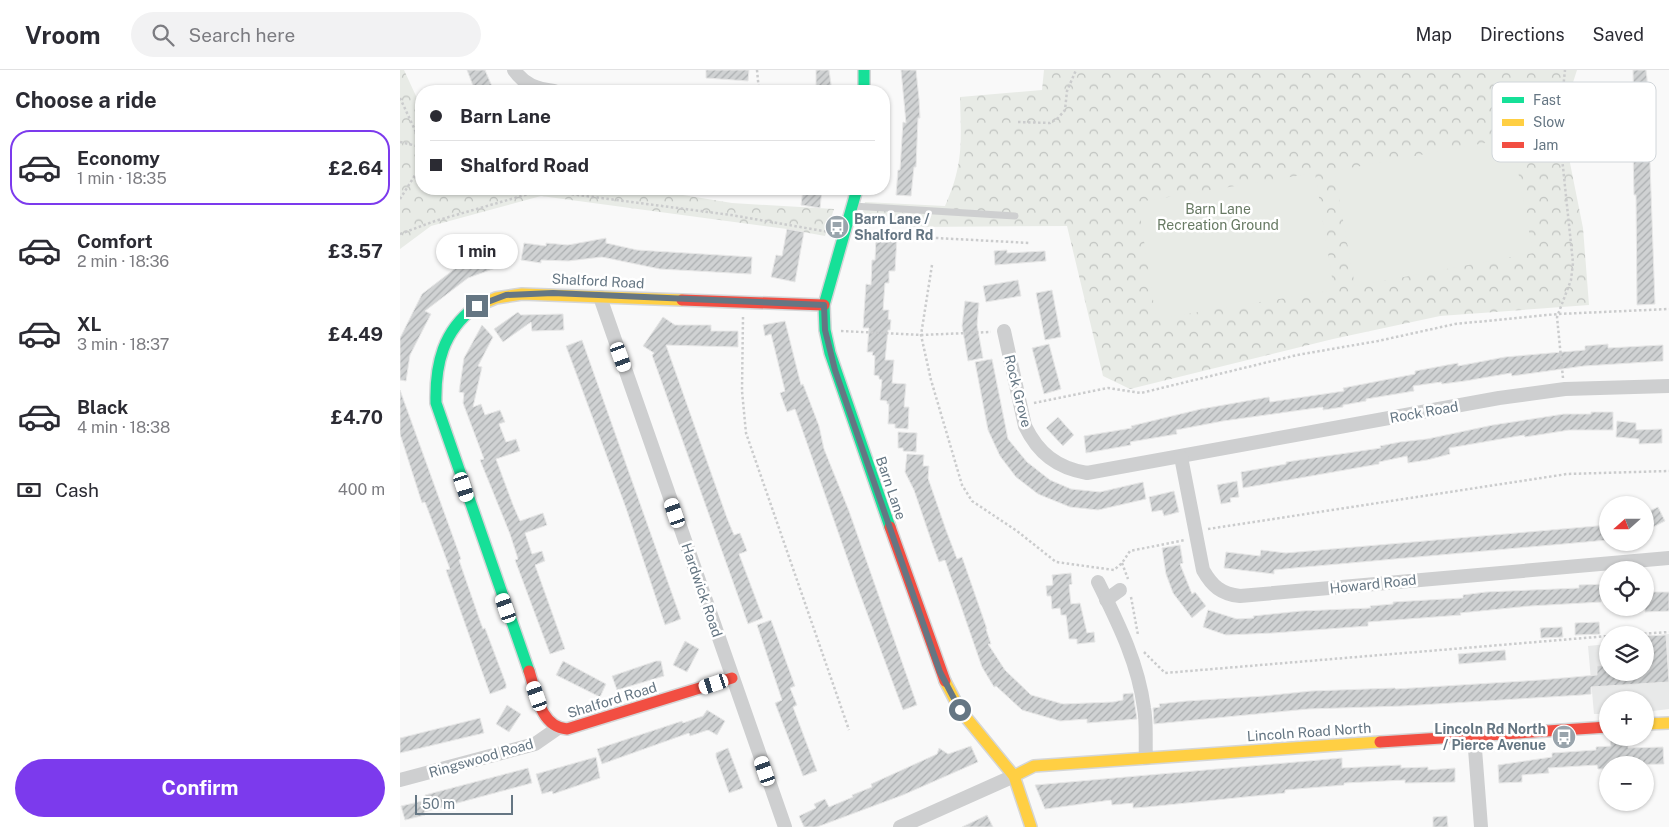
<!DOCTYPE html>
<meta charset="utf-8">
<style>
body{margin:0;font-family:"Public Sans",sans-serif;background:#f2f2f3;color:#2b2b33;height:100vh;display:flex;flex-direction:column;font-size:19px;white-space:nowrap}
*{box-sizing:border-box;margin:0}
p{font-size:16px;color:#7c7c81}
.icon{flex:none;width:28px;height:28px;fill:none;stroke:currentColor;stroke-width:2;stroke-linecap:round;stroke-linejoin:round}
.map{position:relative;flex:1;overflow:hidden}
.panel{display:flex;flex-direction:column;background:#fff;width:400px}
.panel>*{flex:none}
.banner{position:absolute;left:15px;top:15px;width:475px;height:110px;border-radius:20px;box-shadow:0 1px 4px #0004;display:grid;align-content:center;height:110px;padding:0 15px;background:#fff}
.needle{width:32px;rotate:249deg}
.tools{position:absolute;left:1199px;top:426px;display:grid;gap:10px}
.tools a{display:grid;place-items:center;width:55px;height:55px;border-radius:50%;background:#fff;box-shadow:0 1px 4px #0004;font-size:25px}
.scale{position:absolute;left:15px;bottom:12px;width:98px;box-sizing:border-box;padding-left:5px;border:2px solid #657683;border-top:0;font-size:14px;line-height:18px;white-space:nowrap;color:#657683;-webkit-text-stroke:4px #fff;paint-order:stroke}
.end{position:absolute;width:22px;height:22px;margin:-11px;border:6px solid #657683;background:#fff;box-shadow:0 0 0 2px #fff}
.from{border-radius:50%}
.bubble{position:absolute;height:35px;border-radius:18px;background:#fff;box-shadow:0 1px 4px #0004;font-size:16px;font-weight:700;line-height:35px;text-align:center}
.car{position:absolute;width:15px;height:30px;margin:-15px -8px;border-radius:6px;box-shadow:0 0 4px 1px #0007;background:linear-gradient(#fff 24%,#345 0 40%,#fff 0 76%,#345 0 86%,#fff 0)}
.banner b{display:flex;align-items:center;gap:18px;height:48px;font-size:19px}
.banner b+b{border-top:1px solid #e1e1e2}
.banner i{width:12px;height:12px;background:#2b2b33}
ul{padding:0;list-style:none}
li{display:flex;align-items:center;gap:15px;height:75px;margin:0 10px 8px;padding:0 5px;border:2px solid transparent;border-radius:20px}
li div{flex:1}
li b{display:block;font-size:19px}
li em{font-style:normal;font-weight:700}
li.active{border-color:#7c3aed}
li>.icon{width:45px;height:45px;stroke-width:1.5}
h2{padding:0 15px;font-size:22px;line-height:60px}
.pay{display:flex;align-items:center;gap:12px;height:55px;padding:0 15px;font-size:19px}
.pay p{margin-inline-start:auto}
.button{display:flex;gap:10px;margin-top:auto;padding:10px 15px}
.button a{flex:1;height:58px;border-radius:30px;background:#7c3aed;color:#fff;font-size:20px;font-weight:700;line-height:58px;text-align:center}
header{display:flex;align-items:center;gap:30px;box-sizing:border-box;height:70px;padding:0 25px;background:#fff;border-bottom:1px solid #e1e1e2}
header strong{font-size:24px}
nav{display:flex;gap:28px;margin-inline-start:auto;font-size:18px}
.search{width:350px;height:45px;background:#f2f2f3;display:flex;align-items:center;gap:12px;box-sizing:border-box;padding:0 18px;border-radius:28px;color:#7c7c81;font-size:19px}
main{display:flex;flex:1;min-height:0}
.map>svg:first-child{display:block}
</style>
<header>
<strong>Vroom</strong>
<div class="search"><svg class="icon" aria-label="search" viewBox="0 0 24 24"><circle cx="10" cy="10" r="6"/><path d="M15 15l6 6"/></svg>Search here</div>
<nav><a>Map</a><a>Directions</a><a>Saved</a></nav>
</header>
<main>
<section class="panel">
<h2>Choose a ride</h2>
<ul>
<li class="active"><svg class="icon" aria-label="car" viewBox="0 0 24 24"><path d="M5 17H2v-5l4-1 3-4h7l3 4 3 1v5h-3M9 17h6M6 11h13"/><circle cx="7" cy="17" r="2"/><circle cx="17" cy="17" r="2"/></svg><div><b>Economy</b><p>1 min · 18:35</p></div><em>£2.64</em></li>
<li><svg class="icon" aria-label="car" viewBox="0 0 24 24"><path d="M5 17H2v-5l4-1 3-4h7l3 4 3 1v5h-3M9 17h6M6 11h13"/><circle cx="7" cy="17" r="2"/><circle cx="17" cy="17" r="2"/></svg><div><b>Comfort</b><p>2 min · 18:36</p></div><em>£3.57</em></li>
<li><svg class="icon" aria-label="car" viewBox="0 0 24 24"><path d="M5 17H2v-5l4-1 3-4h7l3 4 3 1v5h-3M9 17h6M6 11h13"/><circle cx="7" cy="17" r="2"/><circle cx="17" cy="17" r="2"/></svg><div><b>XL</b><p>3 min · 18:37</p></div><em>£4.49</em></li>
<li><svg class="icon" aria-label="car" viewBox="0 0 24 24"><path d="M5 17H2v-5l4-1 3-4h7l3 4 3 1v5h-3M9 17h6M6 11h13"/><circle cx="7" cy="17" r="2"/><circle cx="17" cy="17" r="2"/></svg><div><b>Black</b><p>4 min · 18:38</p></div><em>£4.70</em></li>
</ul>
<div class="pay"><svg class="icon" aria-label="cash" viewBox="0 0 24 24"><path d="M3 7h18v10H3z"/><circle cx="12" cy="12" r="2"/></svg>Cash<p>400 m</p></div>
<div class="button"><a>Confirm</a></div>
</section>
<div class="map">
<svg width="1269" height="757" viewBox="0 0 1269 757">
<defs>
<pattern id="park-crowns" width="20" height="18" patternUnits="userSpaceOnUse" patternTransform="scale(1.25)"><rect width="20" height="18" fill="#e8ebe6"/><path d="M2 6a3 3 0 1 1 6 0M12 15a3 3 0 1 1 6 0" fill="none" stroke="#c0c3c0"/></pattern>
<pattern id="building-hatch" width="6" height="6" patternUnits="userSpaceOnUse" patternTransform="scale(1.25)"><rect width="6" height="6" fill="#d0d2d3"/><path d="M-1 1l2-2M0 6l6-6M5 7l2-2" fill="none" stroke="#acafb1"/></pattern>
</defs>
<rect width="100%" height="100%" fill="#f9f9f9"/>
<!-- built -->
<polygon fill="#e8e9e9" points="1269,564 1269,639 1245,642 1245,630 1208,630 1207,644 1194,644 1188,576 1207,574 1208,602 1245,602 1245,566"/>
<!-- park -->
<g fill="url(#park-crowns)">
<polygon points="0,0 4,0 21,37 21,119 246,119 332,133 434,139 425,166 387,159 141,126 31,156 0,179"/>
<path d="M644 0H1177L1167 31 1170 93 1183 158 1189 235 1040 246 933 269 730 319 703 306 667 156 511 157 473 147 462 146 465 132 545 136C564 94 561 71 560 27L642 20Z"/>
</g>
<!-- pitch -->
<g fill="#e8ebe6">
<polygon points="1112,68 1133,183 955,216 934,101"/>
<polygon points="915,103 934,220 756,249 738,132"/>
</g>
<!-- building -->
<g fill="url(#building-hatch)" stroke="#e8e8e8">
<polygon points="67,0 85,0 94,21 75,21"/>
<polygon points="306,0 349,0 348,11 306,8"/>
<polygon points="416,0 429,0 432,21 416,21"/>
<polygon points="501,0 516,0 519,29 520,48 518,48 516,97 514,97 511,126 496,125 498,100 500,100 503,52 506,53"/>
<polygon points="1233,0 1246,0 1247,8 1255,234 1237,235 1236,125 1234,125 1233,78 1225,78 1224,61 1234,61"/>
<polygon points="403,119 422,119 420,138 401,135"/>
<polygon points="387,159 404,162 395,212 371,207 376,185 382,186"/>
<polygon points="476,166 497,167 495,201 489,201 489,213 485,213 483,240 489,240 488,249 491,250 490,260 488,260 485,290 494,290 492,313 506,314 504,337 509,337 508,359 495,358 495,354 488,354 489,334 487,334 487,331 480,330 482,310 479,309 479,306 474,305 475,286 472,285 473,282 467,282 469,258 463,258 466,214 471,215 472,190 475,190"/>
<polygon points="206,168 206,173 237,180 352,187 351,204 260,199 202,187 168,191 141,190 141,193 121,190 124,173 146,176 146,173 168,175"/>
<polygon points="104,178 109,193 68,208 25,241 31,244 10,285 6,311 0,310 0,268 22,224 61,194"/>
<polygon points="607,180 607,183 645,181 646,191 595,195 594,181"/>
<polygon points="618,210 621,226 586,232 583,216"/>
<polygon points="652,220 661,267 645,270 636,223"/>
<polygon points="565,231 579,233 577,255 583,288 568,291 562,256"/>
<polygon points="118,242 121,245 163,244 164,260 132,261 131,252 103,272 94,259"/>
<polygon points="263,247 275,255 311,255 311,261 338,261 338,277 266,275 327,448 334,465 340,463 347,481 339,484 363,548 348,554 252,285 254,283 243,276"/>
<polygon points="385,251 401,315 403,314 419,356 424,379 449,441 517,635 503,640 457,516 395,339 387,342 380,323 385,321 371,264 365,266 363,255"/>
<polygon points="82,255 93,267 78,296 82,297 73,337 81,334 85,345 100,340 105,352 99,354 106,372 116,369 120,381 96,389 113,435 120,451 143,443 147,455 125,463 132,484 142,481 145,491 135,495 165,579 150,584 115,490 118,489 110,464 80,390 84,389 63,333 64,323 59,322 64,288"/>
<polygon points="182,270 281,549 265,555 226,438 166,276"/>
<polygon points="649,274 661,319 644,324 632,278"/>
<polygon points="1208,274 1208,278 1263,275 1263,291 1184,296 1112,306 1111,303 1065,311 1042,314 1041,312 1013,316 1014,321 966,329 966,331 943,335 943,337 923,340 923,337 823,351 776,360 777,364 730,372 731,375 686,383 684,366 732,358 731,356 801,339 869,327 870,332 944,321 943,318 1015,304 1015,301 1058,293 1058,296 1105,287 1185,280 1185,276"/>
<polygon points="592,289 608,369 627,392 650,410 671,419 700,422 743,412 746,429 698,440 670,437 638,424 616,407 600,386 588,360 575,292"/>
<polygon points="0,320 61,489 59,490 78,545 83,559 85,558 106,614 106,618 90,624 46,500 50,499 25,432 22,433 0,364"/>
<polygon points="1191,342 1213,342 1213,360 1169,360 1125,367 1124,365 1049,378 1050,384 1027,390 1008,393 1007,386 979,392 979,394 843,418 841,402 886,394 886,392 981,378 980,376 1000,372 1027,369 1093,355 1164,344 1191,344"/>
<polygon points="658,347 674,365 663,376 646,358"/>
<polygon points="1217,351 1236,353 1236,360 1262,359 1262,373 1239,374 1239,369 1216,367"/>
<polygon points="498,362 517,363 516,382 503,381 503,378 498,378"/>
<polygon points="507,384 524,385 523,396 529,396 528,408 546,460 557,489 562,487 587,559 586,559 591,574 588,574 605,600 631,625 663,634 713,632 723,630 723,624 733,623 737,649 687,653 687,649 660,651 622,640 596,616 594,617 582,597 545,490 539,492 531,470 514,420 505,402"/>
<polygon points="837,411 839,427 830,428 831,432 821,434 817,415"/>
<polygon points="774,421 779,442 764,446 762,440 752,442 749,427"/>
<polygon points="1258,437 1265,451 1245,461 1245,443"/>
<polygon points="1208,455 1208,470 894,498 874,500 874,504 824,498 826,482 860,486 861,480 886,483"/>
<polygon points="780,475 783,493 780,494 792,524 795,522 806,536 792,548 773,523 766,504 762,478"/>
<polygon points="671,503 672,514 669,515 671,534 680,533 687,563 694,562 695,572 677,574 677,569 669,569 666,545 661,545 660,538 652,539 651,526 647,526 646,516 653,515 652,505"/>
<polygon points="1208,514 1208,530 1201,530 1201,532 1130,536 1060,543 1061,545 968,552 968,556 873,563 826,565 803,557 808,540 837,549 854,548 853,546 901,541 971,538 970,536 993,534 993,532 1063,528 1063,525 1086,522 1179,518 1179,515"/>
<polygon points="1245,522 1269,522 1269,541 1245,542"/>
<polygon points="371,550 395,616 390,618 397,635 393,637 417,701 403,706 375,633 382,630 357,555"/>
<polygon points="1199,552 1200,564 1175,565 1175,553"/>
<polygon points="1162,557 1163,567 1141,568 1140,558"/>
<polygon points="1266,565 1269,612 1191,617 1191,624 1182,625 1003,636 908,639 754,654 753,638 760,637 759,634 787,631 864,626 911,621 995,618 996,619 1140,610 1197,605 1197,596 1208,595 1208,602 1245,602 1245,566"/>
<polygon points="285,571 299,579 287,602 273,595"/>
<polygon points="1105,580 1106,590 1059,594 1058,584"/>
<polygon points="163,591 206,614 200,627 156,605"/>
<polygon points="256,591 261,591 264,606 217,620 212,606"/>
<polygon points="107,635 121,644 109,662 96,654"/>
<polygon points="307,640 325,651 317,665 308,660 290,666 289,663 202,694 197,679 282,651 283,653 303,646"/>
<polygon points="80,648 84,663 0,683 0,668"/>
<polygon points="1228,669 1228,678 1263,677 1264,694 1208,695 1208,699 1198,699 1197,695 1148,698 1149,703 1122,705 1122,712 1099,713 1098,695 1152,687 1152,683 1196,680 1196,677 1211,676 1210,670"/>
<polygon points="571,676 578,692 503,725 417,757 404,757 399,746 416,738 414,734 425,729 429,737 453,727 452,725 472,717 471,714 537,684 539,678 548,684"/>
<polygon points="328,678 343,718 329,723 316,687 316,683"/>
<polygon points="196,687 200,708 153,724 152,721 142,724 136,704"/>
<polygon points="942,688 942,698 1001,695 1001,698 1028,697 1028,700 1055,698 1055,712 1005,713 1005,710 944,713 944,715 885,720 885,723 747,737 733,738 733,733 712,735 711,730 645,739 635,715"/>
<polygon points="128,698 132,713 24,742 25,745 5,750 1,736 27,730 25,725"/>
<polygon points="587,745 593,757 562,757"/>
<polygon points="1047,746 1048,757 1033,757 1033,747"/>
</g>
<g fill="none" stroke-linecap="round" stroke-linejoin="round">
<!-- fast casing -->
<g stroke="#d5d6d7" stroke-width="14">
<g id="fast">
<polyline points="464,0 464,21"/>
<polyline points="457,119 424,235 425,260 430,283 490,457"/>
<path d="M75 237C43 261 35 294 36 333L129 601"/>
</g>
</g>
<!-- slow casing -->
<g stroke="#d5d6d7" stroke-width="14">
<g id="slow">
<polyline points="75,237 96,228 122,224 282,230"/>
<polyline points="545,611 560,640 614,706 631,757"/>
<polyline points="1245,654 1269,653"/>
<polyline points="614,706 634,696 980,672"/>
</g>
</g>
<!-- jam casing -->
<g stroke="#d5d6d7" stroke-width="14">
<g id="jam">
<polyline points="282,230 424,235"/>
<polyline points="490,457 545,611"/>
<path d="M129 601C136 622 140 657 167 659L332 608"/>
<polyline points="980,672 1208,657"/>
</g>
</g>
<!-- path -->
<g stroke="#cbcccd" stroke-width="2.5" stroke-dasharray="2.5 2.5" stroke-linecap="butt">
<polyline points="357,0 359,21"/>
<polyline points="0,28 21,73"/>
<polyline points="618,52 650,53 658,48 665,40 667,21 676,0"/>
<polyline points="0,72 21,77"/>
<polyline points="132,119 331,145 429,162"/>
<polyline points="0,129 17,102 21,86"/>
<polyline points="0,164 35,151 139,121"/>
<polyline points="461,164 630,173"/>
<polyline points="532,195 521,265 531,310 562,415 572,431 617,461 656,492 714,500 722,493 730,481 785,470"/>
<polyline points="343,247 342,321 346,363 449,660"/>
<polyline points="441,261 521,265 591,262"/>
<polyline points="1163,308 1157,247 1171,210 1173,193 1159,59 1165,0"/>
<polyline points="634,333 708,318 741,323 897,285 978,271 1055,254 1158,244 1269,239"/>
<polyline points="808,459 1167,404 1269,401"/>
<polyline points="722,493 728,509"/>
<polyline points="731,527 738,565"/>
<polyline points="1224,565 1269,562"/>
<polyline points="744,582 765,603 1208,566"/>
</g>
<!-- lane -->
<polyline stroke="#cecfd0" stroke-width="7" points="453,136 615,146"/>
<!-- street -->
<g stroke="#cecfd0" stroke-width="14">
<path d="M114 0C125 15 136 19 154 21"/>
<polyline points="200,227 385,757"/>
<path d="M604 261 625 356C638 383 657 398 687 403L1099 328 1165 319 1269 316"/>
<path d="M781 387 803 500C812 516 821 524 840 526L1269 488"/>
<path d="M698 512C718 553 738 592 744 638 747 654 745 671 746 688"/>
<polyline points="706,530 720,520"/>
<polyline points="1074,666 1081,757"/>
<polyline points="0,710 135,674 158,658"/>
<polyline points="500,757 614,706"/>
</g>
<!-- fast -->
<use href="#fast" stroke="#16e098" stroke-width="11"/>
<!-- slow -->
<use href="#slow" stroke="#ffcf43" stroke-width="11"/>
<!-- jam -->
<use href="#jam" stroke="#f24e42" stroke-width="11"/>
</g>
<g fill="none" stroke-linecap="round" stroke-linejoin="round">
<!-- route -->
<polyline stroke="#657683" stroke-width="6" points="77,236 106,225 153,223 424,235 425,260 435,300 540,602 560,640"/>
</g>
<!-- icons -->
<defs>
<g id="bus-disc" transform="scale(1.25)"><circle r="9.5" fill="#99a4ac" stroke="#fff"/><path d="M-5-6H5V4H4V6H2V4H-2V6H-4V4H-5ZM-3.5-4V0h7V-4ZM-3.5 1.2v1.5H-2V1.2ZM2 1.2v1.5H3.5V1.2Z" fill="#fff"/></g>
</defs>
<g fill-rule="evenodd">
<use href="#bus-disc" x="437" y="157"/>
<use href="#bus-disc" x="1164" y="667"/>
</g>
<g text-anchor="middle" dominant-baseline="central" stroke-width="5" stroke-linejoin="round" paint-order="stroke">
<!-- park labels -->
<g font-size="14" fill="#687a64" stroke="#fff">
<text x="818" y="139">Barn Lane<tspan x="818" dy="16">Recreation Ground</tspan></text>
</g>
<!-- poi labels -->
<g font-size="14" font-weight="bold" fill="#657683" stroke="#fff" text-anchor="start">
<text x="454" y="149">Barn Lane /<tspan x="454" dy="16">Shalford Rd</tspan></text>
<text x="1146" y="659" text-anchor="end">Lincoln Rd North<tspan x="1146" dy="16">/ Pierce Avenue</tspan></text>
</g>
<!-- street labels -->
<g font-size="14" fill="#657683" stroke="#fff">
<text transform="translate(198 211) rotate(3)">Shalford Road</text>
<text transform="translate(618 321) rotate(76)">Rock Grove</text>
<text transform="translate(1024 342) rotate(-10)">Rock Road</text>
<text transform="translate(491 418) rotate(71)">Barn Lane</text>
<text transform="translate(973 514) rotate(-6)">Howard Road</text>
<text transform="translate(302 520) rotate(71)">Hardwick Road</text>
<text transform="translate(212 630) rotate(-17)">Shalford Road</text>
<text transform="translate(909 662) rotate(-4)">Lincoln Road North</text>
<text transform="translate(81 688) rotate(-16)">Ringswood Road</text>
</g>
</g>
<!-- legend -->
<rect x="1092" y="12" width="164" height="80" rx="8" fill="#fff" stroke="#d1d6da" stroke-width="1"/>
<rect x="1102" y="27" width="22" height="6" fill="#16e098"/>
<rect x="1102" y="49" width="22" height="7" fill="#ffcf43"/>
<rect x="1102" y="72" width="22" height="6" fill="#f24e42"/>
<g font-size="14" fill="#657683">
<text x="1133" y="35">Fast</text>
<text x="1133" y="57">Slow</text>
<text x="1133" y="80">Jam</text>
</g>
</svg>
<div class="tools">
<a><svg class="needle" viewBox="-14 -14 28 28"><path d="M0-13l5 13h-10z" fill="#e53935"/><path d="M0 13l5-13h-10z" fill="#7c7c81"/></svg></a>
<a><svg class="icon" aria-label="locate" viewBox="0 0 24 24"><circle cx="12" cy="12" r="6"/><path d="M12 2v4M12 18v4M2 12h4M18 12h4"/></svg></a>
<a><svg class="icon" aria-label="layers" viewBox="0 0 24 24"><path d="M12 4l9 5-9 5-9-5zM3 14l9 5 9-5"/></svg></a>
<a>+</a>
<a>−</a>
</div>
<div class="scale">50 m</div>
<i class="end from" style="left:560px;top:640px"></i>
<i class="end" style="left:77px;top:236px"></i>
<div class="bubble" style="left:36px;top:164px;width:82px">1 min</div>
<i class="car" style="left:221px;top:287px;rotate:160deg"></i>
<i class="car" style="left:64px;top:417px;rotate:162deg"></i>
<i class="car" style="left:275px;top:443px;rotate:341deg"></i>
<i class="car" style="left:106px;top:538px;rotate:341deg"></i>
<i class="car" style="left:314px;top:614px;rotate:252deg"></i>
<i class="car" style="left:137px;top:626px;rotate:341deg"></i>
<i class="car" style="left:365px;top:701px;rotate:341deg"></i>
<div class="banner">
<b><i class="from"></i>Barn Lane</b>
<b><i></i>Shalford Road</b>
</div>
</div>
</main>
